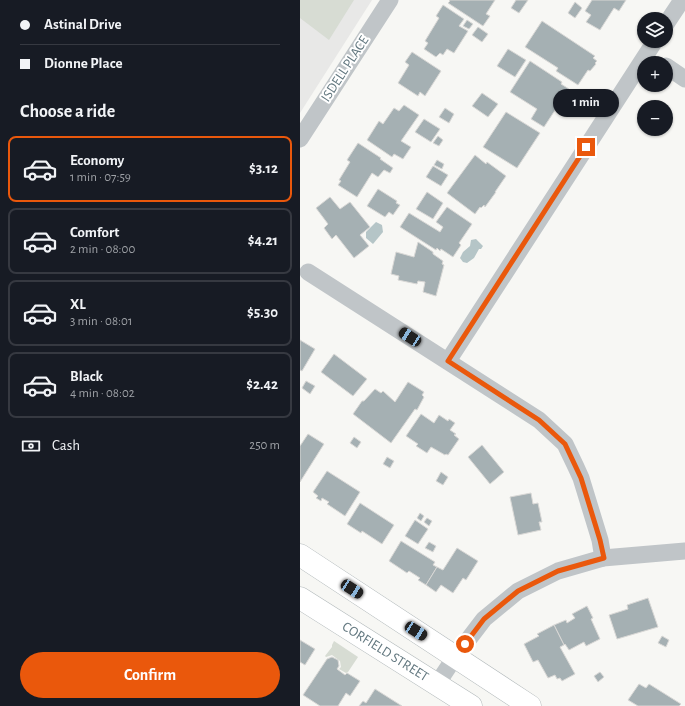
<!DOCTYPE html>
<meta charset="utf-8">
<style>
body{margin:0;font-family:"Alegreya Sans",sans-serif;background:#20242c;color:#f1f3f6;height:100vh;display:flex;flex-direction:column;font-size:15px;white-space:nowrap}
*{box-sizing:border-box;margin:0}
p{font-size:13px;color:#9ea1a6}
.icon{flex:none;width:22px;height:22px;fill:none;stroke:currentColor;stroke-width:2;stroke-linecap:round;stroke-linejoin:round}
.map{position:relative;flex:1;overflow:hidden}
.details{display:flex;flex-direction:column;background:#171b24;width:300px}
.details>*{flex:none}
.banner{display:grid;align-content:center;height:88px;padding:0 20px;background:#171b24}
.fabs{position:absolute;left:337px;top:12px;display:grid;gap:8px}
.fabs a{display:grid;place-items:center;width:36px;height:36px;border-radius:50%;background:#171b24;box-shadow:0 1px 3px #0004;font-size:20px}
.end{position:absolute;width:18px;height:18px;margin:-9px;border:5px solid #ea580c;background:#fff;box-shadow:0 0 0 2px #fff}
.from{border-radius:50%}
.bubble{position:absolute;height:28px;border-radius:14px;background:#171b24;box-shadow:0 1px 3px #0004;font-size:13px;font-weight:700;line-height:28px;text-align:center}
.car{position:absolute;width:12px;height:24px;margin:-12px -6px;border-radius:5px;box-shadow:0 0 3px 1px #0007;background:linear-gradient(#222 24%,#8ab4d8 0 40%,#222 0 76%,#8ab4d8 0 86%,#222 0)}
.banner b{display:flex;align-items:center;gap:14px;height:38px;font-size:15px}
.banner b+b{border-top:1px solid #363941}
.banner i{width:10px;height:10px;background:#f1f3f6}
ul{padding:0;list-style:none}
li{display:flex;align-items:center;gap:12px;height:66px;margin:0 8px 6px;padding:0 12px;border:2px solid #363941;border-radius:8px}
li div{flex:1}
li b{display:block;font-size:15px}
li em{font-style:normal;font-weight:700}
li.selected{border-color:#ea580c}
li>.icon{width:36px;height:36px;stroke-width:1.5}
h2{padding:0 20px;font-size:18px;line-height:48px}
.pay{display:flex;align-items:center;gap:10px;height:44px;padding:0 20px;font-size:15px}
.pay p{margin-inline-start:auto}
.primary-button{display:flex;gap:8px;margin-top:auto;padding:8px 20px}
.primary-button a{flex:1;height:46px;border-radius:24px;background:#ea580c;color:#fff;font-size:16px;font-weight:700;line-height:46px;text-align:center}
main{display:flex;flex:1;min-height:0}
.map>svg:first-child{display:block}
</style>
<main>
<section class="details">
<div class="banner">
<b><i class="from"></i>Astinal Drive</b>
<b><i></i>Dionne Place</b>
</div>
<h2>Choose a ride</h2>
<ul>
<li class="selected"><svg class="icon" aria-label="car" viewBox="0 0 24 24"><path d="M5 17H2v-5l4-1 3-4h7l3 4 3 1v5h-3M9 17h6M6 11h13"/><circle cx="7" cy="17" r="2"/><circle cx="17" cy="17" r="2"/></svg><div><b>Economy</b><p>1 min · 07:59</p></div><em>$3.12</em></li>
<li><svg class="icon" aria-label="car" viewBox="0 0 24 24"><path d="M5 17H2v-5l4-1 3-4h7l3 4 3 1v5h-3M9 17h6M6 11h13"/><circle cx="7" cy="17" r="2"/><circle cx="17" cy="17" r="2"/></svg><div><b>Comfort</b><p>2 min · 08:00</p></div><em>$4.21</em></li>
<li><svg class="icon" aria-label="car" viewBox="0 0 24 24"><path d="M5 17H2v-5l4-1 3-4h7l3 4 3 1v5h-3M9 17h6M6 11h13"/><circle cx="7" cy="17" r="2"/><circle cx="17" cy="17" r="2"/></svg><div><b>XL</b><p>3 min · 08:01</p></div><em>$5.30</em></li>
<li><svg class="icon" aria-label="car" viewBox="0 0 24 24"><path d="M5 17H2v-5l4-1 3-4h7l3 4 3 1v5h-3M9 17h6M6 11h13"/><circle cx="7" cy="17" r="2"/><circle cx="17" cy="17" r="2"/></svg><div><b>Black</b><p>4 min · 08:02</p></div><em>$2.42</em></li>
</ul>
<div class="pay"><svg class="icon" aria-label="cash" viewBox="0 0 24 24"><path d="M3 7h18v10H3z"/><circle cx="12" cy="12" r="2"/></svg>Cash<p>250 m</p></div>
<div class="primary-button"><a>Confirm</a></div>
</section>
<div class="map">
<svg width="385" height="706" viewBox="0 0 385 706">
<rect width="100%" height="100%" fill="#f7f7f4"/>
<!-- built -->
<polygon fill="#e8e8e7" points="0,0 72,0 0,113"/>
<!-- green -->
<g fill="#d7dcd3">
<polygon points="0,0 54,0 29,40 0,18"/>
<polygon points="34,641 58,657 48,672 46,673 39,669 41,667 40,661 32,655 26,657 25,656 32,647 32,645"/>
</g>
<!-- water -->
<g fill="#b5c5c7">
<polygon points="76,222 82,225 83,232 73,244 66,238 66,232"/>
<polygon points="176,239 183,246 181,249 179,249 174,258 167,263 163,262 160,258 163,252 170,246 171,240"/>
</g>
<!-- building -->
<g fill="#a5b0b3" stroke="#d9d8d6">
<polygon points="149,0 195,0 186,14 190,16 183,26 148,3 150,1"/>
<polygon points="216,0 228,0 219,13 211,8"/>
<polygon points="292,0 326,0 319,11 314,8 300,30 286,22 291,15 285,11"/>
<polygon points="275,2 282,8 275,18 268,13"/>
<polygon points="143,5 164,19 159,26 168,31 154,53 147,49 143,55 140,53 136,57 124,49 128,43 125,41 139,18 136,16"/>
<polygon points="167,20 173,24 169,29 163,26"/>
<polygon points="242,21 295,56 293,58 297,61 295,63 296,64 290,71 288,70 278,85 256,71 258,68 225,47"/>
<polygon points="178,27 188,34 182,42 172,35"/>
<polygon points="208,49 226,60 215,77 197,66"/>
<polygon points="112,52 141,71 125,96 120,92 118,96 98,83 109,65 105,62"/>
<polygon points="230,61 262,82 261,84 269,89 244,127 231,119 237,109 210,92"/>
<polygon points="182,93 198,104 188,117 172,106"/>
<polygon points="104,105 119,115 101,141 111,147 103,159 94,154 92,157 67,140 79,121 83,124 94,108 99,111"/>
<polygon points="145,108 154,114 149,123 139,117"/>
<polygon points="206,112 240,133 217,168 183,147"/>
<polygon points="124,119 140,129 131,142 115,132"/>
<polygon points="138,136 143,140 139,146 133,143"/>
<polygon points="58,143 81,158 80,159 93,168 90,173 84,170 78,177 72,173 57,197 38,185 41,181 39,180 50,162 47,160"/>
<polygon points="175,155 186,164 187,162 206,176 195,192 196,192 185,207 184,205 181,208 180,207 175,214 147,193"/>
<polygon points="137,160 144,164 142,169 134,165"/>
<polygon points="133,166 148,175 141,186 126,177"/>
<polygon points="78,189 97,201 96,203 100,205 93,215 89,212 85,217 67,206"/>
<polygon points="127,192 143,203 133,219 116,209"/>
<polygon points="30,197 40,209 50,202 70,227 60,235 69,246 54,258 36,235 32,239 24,228 28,224 16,208"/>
<polygon points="147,207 172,224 159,243 161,245 153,257 141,249 140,251 137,248 136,250 100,227 109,213 140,232 143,227 136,222"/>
<polygon points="118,242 133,252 133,254 143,261 142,264 144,265 136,296 123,292 125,282 118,281 117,284 98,280 99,276 91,274 96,252 114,257"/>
<polygon points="0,340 15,349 2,371 0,370"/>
<polygon points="34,354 67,379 53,396 21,372"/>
<polygon points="6,381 15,386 10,394 2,388"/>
<polygon points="108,382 124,392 122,395 124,397 117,410 115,409 91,443 53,414 62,401 64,401 75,389 81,393 83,391 95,402"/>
<polygon points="121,414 134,423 139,415 148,421 149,419 155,423 150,430 156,434 154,435 159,439 148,455 146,454 145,455 131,447 127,453 116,446 118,444 106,436"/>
<polygon points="8,434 24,444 0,482 0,446"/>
<polygon points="54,437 61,442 57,448 50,443"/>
<polygon points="182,445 204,472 190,484 168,457"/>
<polygon points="87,457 94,461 90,468 83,464"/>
<polygon points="27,471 60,492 45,516 27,504 29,502 22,498 21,501 16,498 18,496 13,492"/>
<polygon points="141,472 148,477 143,485 136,481"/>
<polygon points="231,493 233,504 238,503 242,522 239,522 241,530 218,535 210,497"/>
<polygon points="60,503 94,525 82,544 62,531 61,533 47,524"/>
<polygon points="120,513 124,516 121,521 117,518"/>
<polygon points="127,518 132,521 129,526 124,522"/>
<polygon points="115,520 128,529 118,544 105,536"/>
<polygon points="101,541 135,562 133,565 137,567 126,585 118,580 120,578 109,571 107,573 89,561"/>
<polygon points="129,542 136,546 133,552 125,548"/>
<polygon points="157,548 178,561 166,580 163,578 153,593 141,585 136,592 126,585 137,567 143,570"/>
<polygon points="348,598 358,627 317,639 309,615 328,609 327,605"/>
<polygon points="287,606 293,618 291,619 300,639 286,646 284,642 269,650 265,644 264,645 254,625 266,620 267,623 275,618 272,614"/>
<polygon points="254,625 264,645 260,647 275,674 262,681 260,678 257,679 255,675 248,678 238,660 233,662 224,644 239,636 237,634"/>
<polygon points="362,636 369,640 366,647 358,643"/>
<polygon points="0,640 15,649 5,665 0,662"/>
<polygon points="32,657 38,660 39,666 37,669 45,675 47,673 60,681 50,696 46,693 38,706 20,706 3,695 27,659"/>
<polygon points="300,672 304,677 298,682 294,676"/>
<polygon points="339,684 346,688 349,684 381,704 379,706 338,706 328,700"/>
<polygon points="75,689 94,701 102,706 59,706 63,701 66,703"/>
</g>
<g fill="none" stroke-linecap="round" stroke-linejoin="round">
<!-- primary casing -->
<g stroke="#b1b8ba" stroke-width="23">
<g id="primary">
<polyline points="0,555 230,706"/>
<path id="s1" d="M0 598 171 706"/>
</g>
</g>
<!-- minor -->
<g stroke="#c0c5c8" stroke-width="17">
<polyline points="366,24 382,0"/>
<polyline points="366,66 385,79"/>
<polyline points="0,139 90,0"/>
<polyline points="8,272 239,420 265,444 276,467 281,478 300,540 303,558"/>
<polyline points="148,361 355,41"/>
<polyline points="137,684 155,657 184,619 218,591 258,571 303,558 385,551"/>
</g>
<!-- primary -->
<use href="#primary" stroke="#fff" stroke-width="22"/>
</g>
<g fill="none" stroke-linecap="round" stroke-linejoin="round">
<!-- route -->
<polyline stroke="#ea580c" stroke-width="5" points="165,644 184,619 218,591 258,571 304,558 300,540 281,478 265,444 239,420 148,361 286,147"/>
</g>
<g text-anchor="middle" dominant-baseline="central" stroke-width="4" stroke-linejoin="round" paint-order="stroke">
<!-- street labels -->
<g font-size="14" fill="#62777f" stroke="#fff">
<text transform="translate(45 69) rotate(-57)">ISDELL PLACE</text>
<text stroke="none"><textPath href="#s1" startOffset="101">CORFIELD STREET</textPath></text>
</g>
</g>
</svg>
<div class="fabs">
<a><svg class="icon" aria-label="layers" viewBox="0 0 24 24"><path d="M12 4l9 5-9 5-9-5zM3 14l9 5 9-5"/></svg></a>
<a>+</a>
<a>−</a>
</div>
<i class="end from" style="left:165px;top:644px"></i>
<i class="end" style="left:286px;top:147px"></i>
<div class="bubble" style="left:253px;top:89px;width:66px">1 min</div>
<i class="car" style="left:110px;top:337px;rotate:303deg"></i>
<i class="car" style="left:52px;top:589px;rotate:123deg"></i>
<i class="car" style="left:116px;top:631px;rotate:123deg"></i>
</div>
</main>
